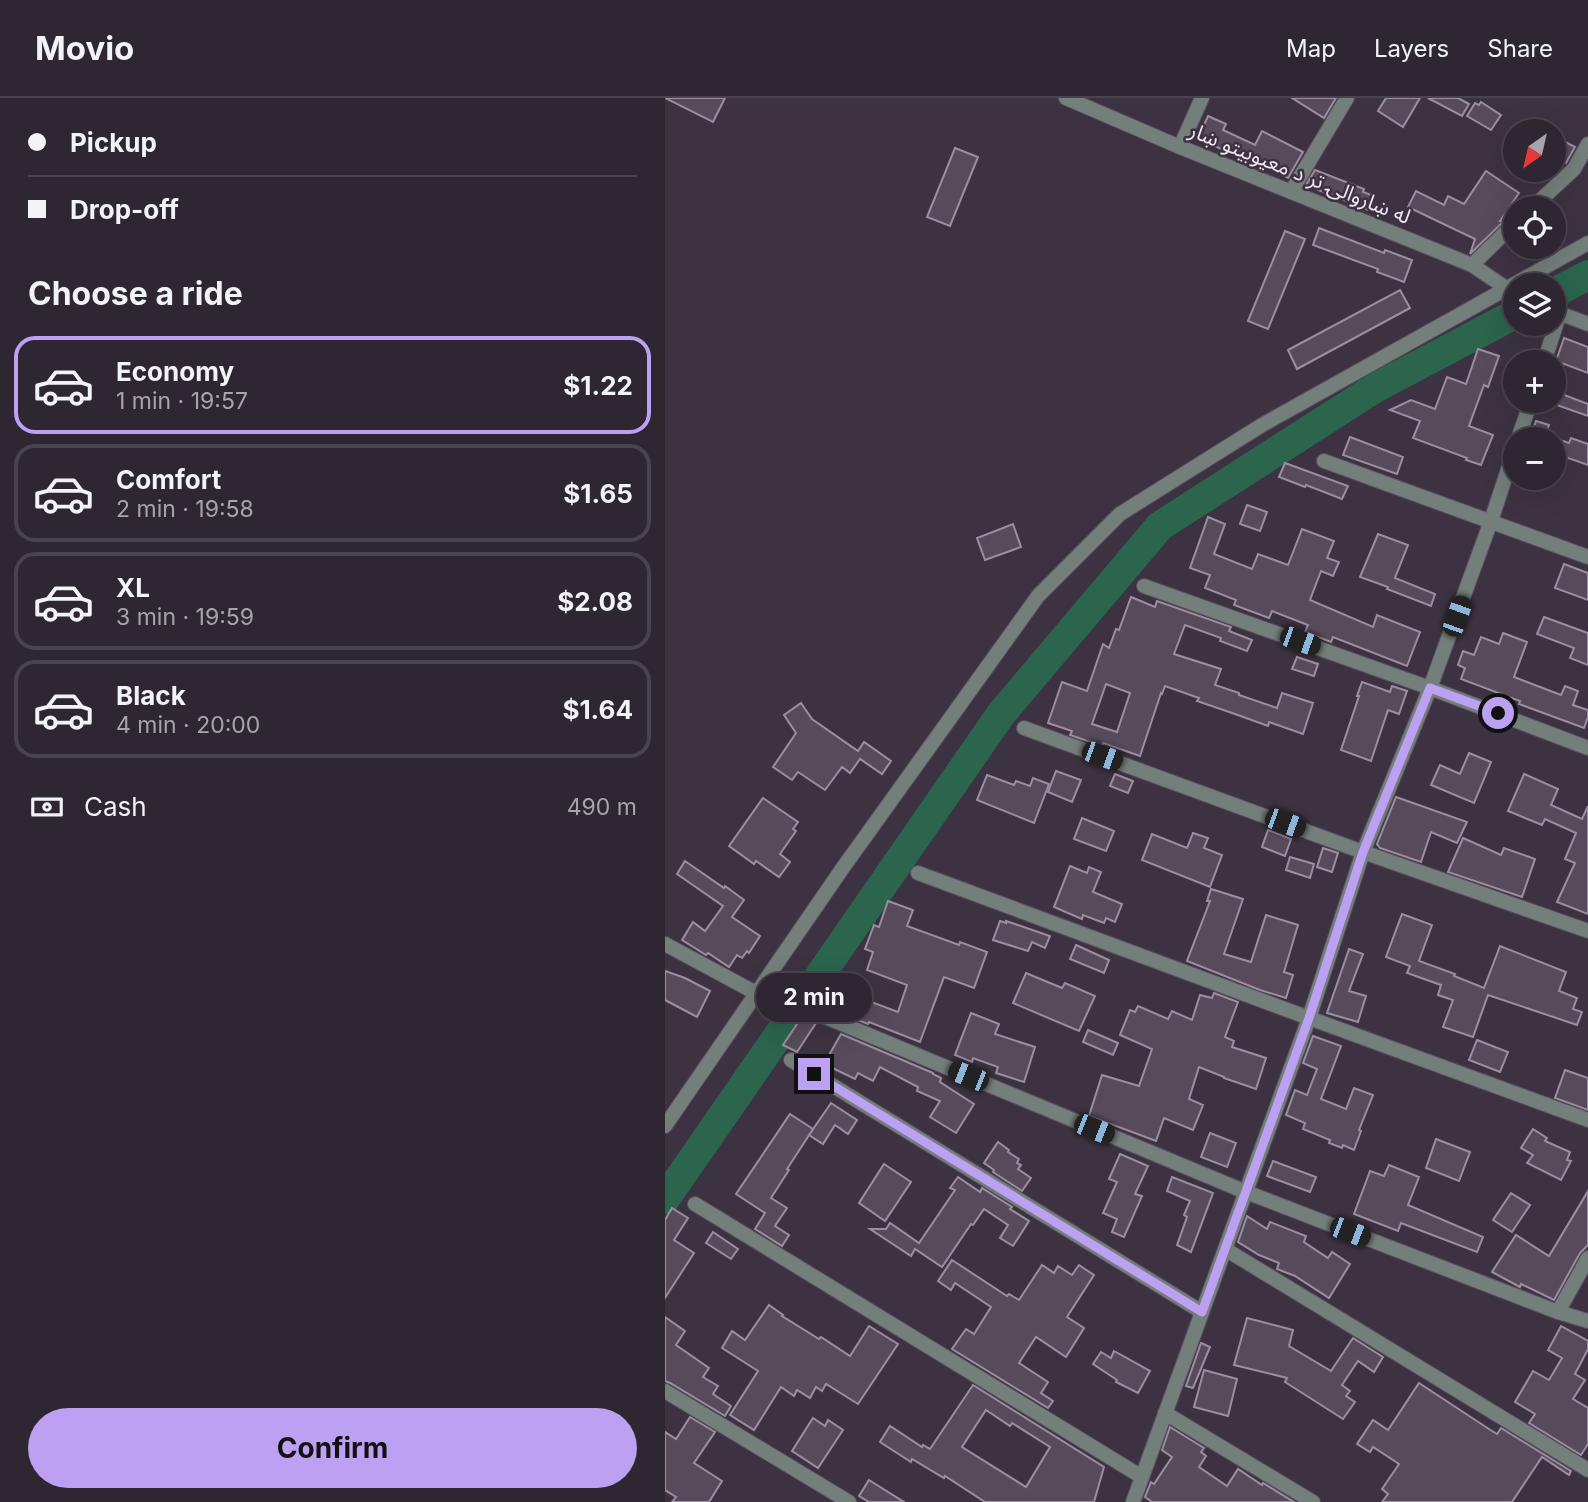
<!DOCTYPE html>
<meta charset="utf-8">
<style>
body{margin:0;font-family:Inter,"Noto Sans Arabic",sans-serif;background:#3a323d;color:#f1f3f6;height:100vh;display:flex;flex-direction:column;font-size:26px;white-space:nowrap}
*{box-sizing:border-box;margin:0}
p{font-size:23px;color:#a7a5ab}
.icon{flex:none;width:38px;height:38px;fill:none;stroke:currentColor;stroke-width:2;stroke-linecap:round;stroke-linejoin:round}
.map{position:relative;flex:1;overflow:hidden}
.details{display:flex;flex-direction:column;background:#2e2631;width:665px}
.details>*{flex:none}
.banner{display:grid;align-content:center;height:154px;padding:0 28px;background:#2e2631}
.needle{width:46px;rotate:214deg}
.buttons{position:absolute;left:838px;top:21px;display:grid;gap:14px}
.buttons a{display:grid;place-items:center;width:63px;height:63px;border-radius:50%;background:#2e2631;box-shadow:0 7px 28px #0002,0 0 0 2px #49434d;font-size:35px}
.end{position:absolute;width:32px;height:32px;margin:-16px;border:9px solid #bca0f2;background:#111;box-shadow:0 0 0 4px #111}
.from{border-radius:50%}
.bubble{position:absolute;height:49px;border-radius:24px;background:#2e2631;box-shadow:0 7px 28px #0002,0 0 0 2px #49434d;font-size:23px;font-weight:700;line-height:49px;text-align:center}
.car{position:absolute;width:21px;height:42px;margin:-21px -10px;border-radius:9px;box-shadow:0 0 5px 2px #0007;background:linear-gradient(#222 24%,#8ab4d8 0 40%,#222 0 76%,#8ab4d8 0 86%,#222 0)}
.banner b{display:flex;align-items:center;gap:24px;height:66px;font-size:26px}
.banner b+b{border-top:2px solid #49434d}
.banner i{width:18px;height:18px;background:#f1f3f6}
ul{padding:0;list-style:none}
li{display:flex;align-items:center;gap:21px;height:98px;margin:0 14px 10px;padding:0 14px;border:4px solid #49434d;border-radius:21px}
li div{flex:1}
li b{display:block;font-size:26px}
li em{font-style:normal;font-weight:700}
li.on{border-color:#bca0f2}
li>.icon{width:63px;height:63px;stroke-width:1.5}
h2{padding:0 28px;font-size:32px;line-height:84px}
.pay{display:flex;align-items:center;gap:18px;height:77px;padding:0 28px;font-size:26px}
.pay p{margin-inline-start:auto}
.primary-button{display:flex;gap:14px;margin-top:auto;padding:14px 28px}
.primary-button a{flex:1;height:80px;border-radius:42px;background:#bca0f2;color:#111;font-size:28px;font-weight:700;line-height:80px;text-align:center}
header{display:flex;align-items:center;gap:42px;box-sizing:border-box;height:98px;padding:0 35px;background:#2e2631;border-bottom:2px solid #49434d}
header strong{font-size:33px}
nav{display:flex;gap:38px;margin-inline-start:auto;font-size:24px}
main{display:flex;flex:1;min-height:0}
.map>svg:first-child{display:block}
</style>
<header>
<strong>Movio</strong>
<nav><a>Map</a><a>Layers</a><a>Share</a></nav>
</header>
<main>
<section class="details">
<div class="banner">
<b><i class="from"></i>Pickup</b>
<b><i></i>Drop-off</b>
</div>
<h2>Choose a ride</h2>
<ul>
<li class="on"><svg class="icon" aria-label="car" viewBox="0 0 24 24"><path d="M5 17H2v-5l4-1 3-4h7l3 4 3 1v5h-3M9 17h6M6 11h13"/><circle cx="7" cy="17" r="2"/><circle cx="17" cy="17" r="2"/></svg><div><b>Economy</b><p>1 min · 19:57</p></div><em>$1.22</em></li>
<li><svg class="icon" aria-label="car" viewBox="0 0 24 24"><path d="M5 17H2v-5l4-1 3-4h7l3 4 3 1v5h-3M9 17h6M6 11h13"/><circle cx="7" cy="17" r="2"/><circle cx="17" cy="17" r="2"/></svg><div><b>Comfort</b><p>2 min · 19:58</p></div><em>$1.65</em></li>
<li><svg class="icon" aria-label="car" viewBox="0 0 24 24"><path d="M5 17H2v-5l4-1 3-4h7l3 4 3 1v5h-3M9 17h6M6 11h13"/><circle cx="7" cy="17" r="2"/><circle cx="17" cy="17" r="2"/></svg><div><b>XL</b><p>3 min · 19:59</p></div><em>$2.08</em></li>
<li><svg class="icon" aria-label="car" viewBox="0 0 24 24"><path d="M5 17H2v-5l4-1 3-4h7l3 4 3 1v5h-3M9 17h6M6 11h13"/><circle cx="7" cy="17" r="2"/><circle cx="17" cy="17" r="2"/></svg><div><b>Black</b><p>4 min · 20:00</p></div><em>$1.64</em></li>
</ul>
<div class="pay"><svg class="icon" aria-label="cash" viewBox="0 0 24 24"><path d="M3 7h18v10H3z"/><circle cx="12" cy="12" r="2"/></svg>Cash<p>490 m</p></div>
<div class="primary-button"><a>Confirm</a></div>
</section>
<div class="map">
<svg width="923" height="1404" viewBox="0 0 923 1404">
<rect width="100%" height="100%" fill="#3d3241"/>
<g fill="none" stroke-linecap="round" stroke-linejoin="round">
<!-- river -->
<g stroke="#2b654e" stroke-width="30">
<polyline points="889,195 923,177"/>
<polyline points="0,1101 336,616 495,428 710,290 850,216"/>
</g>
</g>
<!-- building -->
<g fill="#574b5b" stroke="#9c8ea1" stroke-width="2" fill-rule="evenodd">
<polygon points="0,0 60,0 48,24"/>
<polygon points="627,0 671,0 659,20"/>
<polygon points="721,0 755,0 738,29 713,13"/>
<polygon points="763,0 793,0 804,6 797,18"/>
<polygon points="816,4 836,17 826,32 802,18 810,5 814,7"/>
<polygon points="543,18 561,26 558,32 590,47 597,33 638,54 623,80 597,65 595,67 578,59 577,61 533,40"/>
<polygon points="889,38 910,49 901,65 889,59"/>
<polygon points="290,50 313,59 285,128 262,119"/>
<polygon points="650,72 699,91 698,94 709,98 703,112 641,87"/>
<polygon points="821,73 854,95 835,123 838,124 805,156 810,141 743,109 751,93 779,107 783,98 799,106"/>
<polygon points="654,130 719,155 720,152 747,162 739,184 712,174 713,171 648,147"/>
<polygon points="620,133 640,141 603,231 583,223"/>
<polygon points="735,192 745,210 632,271 623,252"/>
<polygon points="899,240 923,249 923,275 891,263"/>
<polygon points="813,251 834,258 823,289 819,287 804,328 828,337 816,367 801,362 802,360 748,340 755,323 725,312 746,302 770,311 782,279 801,286"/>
<polygon points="889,293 923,306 923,318 889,306"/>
<polygon points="871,323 884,327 879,341 865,341"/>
<polygon points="685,339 738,359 732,376 678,357"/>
<polygon points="889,340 904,345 906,340 923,346 923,367 889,355"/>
<polygon points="620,365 683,388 677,401 641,387 640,389 614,379"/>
<polygon points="582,407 602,414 595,433 575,426"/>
<polygon points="543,419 560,426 549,456 587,471 593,456 623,467 637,431 669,443 662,460 674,464 668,478 656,473 645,502 708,529 712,517 755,534 742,568 668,539 666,544 640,534 643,527 607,513 604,520 569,507 571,502 540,490 545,477 525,470"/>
<polygon points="348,426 356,449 320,462 312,440"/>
<polygon points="713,436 743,447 730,480 770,496 766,508 722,491 723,489 695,479"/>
<polygon points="899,466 923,475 923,502 890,490"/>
<path d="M466 499 490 509 492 503 566 529 564 533 587 542 582 553 555 543 556 540 520 527 509 556 556 571 550 587 574 595V597L612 610 617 595 648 605 638 636 604 624 603 628 570 616 532 603 534 600 500 588 497 596 496 595 475 658 438 645 437 648 405 637 407 633 383 625 397 584 422 593 438 546 444 550 451 531 454 532ZM441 586 465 595 452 634 427 626Z"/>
<polygon points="879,519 923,535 923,567 905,560 909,550 872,536"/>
<polygon points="838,535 862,544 849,579 896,597 900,588 913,593 908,607 923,612 923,619 919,630 854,606 855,603 796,581 800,570 793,567 798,553 809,557 816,539 834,546"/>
<polygon points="632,559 653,566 649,578 627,571"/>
<polygon points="697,584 725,594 727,588 742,593 734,616 723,612 706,663 676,652 694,598 692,598"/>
<polygon points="136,605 147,621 193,653 199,644 226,663 217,676 195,661 185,675 177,669 160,692 133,674 127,682 108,669 131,635 119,617"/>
<polygon points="804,655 826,664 809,705 766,687 775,667 795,676"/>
<polygon points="391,673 416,682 407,704 383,694"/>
<polygon points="450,676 468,683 463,695 445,688"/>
<polygon points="859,676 893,691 886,707 917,721 923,708 923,816 892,804 910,765 900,761 911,735 880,721 877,727 843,713"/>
<polygon points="322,677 349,687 351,683 365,688 368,680 384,686 369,725 312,702"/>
<polygon points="731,699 802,724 792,745 766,734 756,764 715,750 712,746"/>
<polygon points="98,700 133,724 128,731 131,733 115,756 125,764 114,779 91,763 89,766 64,748"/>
<polygon points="417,720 449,733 441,753 409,741"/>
<polygon points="603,732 626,741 620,758 597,749"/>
<polygon points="528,735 543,740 539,750 557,757 545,789 477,762 487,736 522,750"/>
<polygon points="798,740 836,757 839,750 870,761 857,799 783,774"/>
<polygon points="658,750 673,755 667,774 652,769"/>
<polygon points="625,759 649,766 645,780 621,772"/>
<polygon points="20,763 59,790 60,788 79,802 67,819 95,838 84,855 82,853 77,860 72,857 64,869 43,855 41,857 17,842 28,824 40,833 58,808 12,776"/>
<polygon points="405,768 422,775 424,769 436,774 428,794 457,806 450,824 441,820 439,825 418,817 417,821 389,809"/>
<polygon points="546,791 578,801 559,856 586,864 601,817 633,827 619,874 628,877 621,900 595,892 522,863 545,803 542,803"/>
<polygon points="223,803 248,812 242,828 294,847 295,844 322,854 309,890 279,879 255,944 204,924 203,926 163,910 172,886 192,893 190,898 233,914 242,887 202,872 208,854 200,851 209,827 214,829"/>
<polygon points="737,816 767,827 754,863 790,876 789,878 819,890 835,848 901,874 894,893 912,900 908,911 917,914 912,927 823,897 808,939 778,929 788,902 773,897 776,887 742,875 745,868 721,859"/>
<polygon points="335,823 341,825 341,823 385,838 380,850 367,844 363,853 328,842"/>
<polygon points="411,847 444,862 439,875 405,861"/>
<polygon points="684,851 698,856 684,893 701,898 693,924 662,915"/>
<polygon points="0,873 20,880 45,893 32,919 0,902"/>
<polygon points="361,875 397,890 400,885 430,898 414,933 348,905"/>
<polygon points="549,895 573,904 560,939 569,943 567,949 601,960 591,991 559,980 559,979 534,969 524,1001 538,1007 528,1032 499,1020 491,1043 424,1018 437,977 474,988 487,951 455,937 465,912 470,914 473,908 503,921 507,913 527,922 535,897 547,900"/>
<polygon points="306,915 334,926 330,936 370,949 359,984 331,975 333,969 308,960 307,964 290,957"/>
<polygon points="138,917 151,925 132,954 118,947"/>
<polygon points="423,932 453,945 448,957 418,944"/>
<polygon points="176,936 268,975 268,976 276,980 275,984 309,1006 291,1035 265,1019 275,1003 252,993 253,989 215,969 208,983 193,975 190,981 159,966"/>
<polygon points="648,938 676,948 656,1001 681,1011 689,990 708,997 694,1032 696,1033 689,1052 678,1047 677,1050 664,1045 665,1042 638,1031 640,1025 621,1017 630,992 642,997 652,971 638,965"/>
<polygon points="812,942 843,954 835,974 804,962"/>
<polygon points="900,972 923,980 923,1012 890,1000"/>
<polygon points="166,1005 192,1022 183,1036 170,1027 158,1046 144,1037"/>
<polygon points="125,1016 148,1031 122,1071 124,1072 106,1100 122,1110 110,1128 124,1137 117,1148 90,1131 100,1115 71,1096"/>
<polygon points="868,1031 882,1040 880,1043 905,1054 902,1062 906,1063 896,1082 862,1065 868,1057 856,1050"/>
<polygon points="545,1035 571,1045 562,1069 536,1059"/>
<polygon points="771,1041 805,1054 794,1083 761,1070"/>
<polygon points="333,1044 344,1052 343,1054 354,1061 352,1065 356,1067 353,1071 366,1080 357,1093 328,1074 329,1072 319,1065"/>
<polygon points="455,1056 483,1068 470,1096 477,1098 459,1139 447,1134 452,1121 438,1115 452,1084 444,1081"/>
<polygon points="608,1063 651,1079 645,1094 602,1078"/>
<polygon points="219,1066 246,1084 220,1123 194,1105"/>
<polygon points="724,1067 754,1079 743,1107 818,1139 812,1154 736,1125 733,1133 689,1116 705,1073 719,1078"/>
<polygon points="293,1079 315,1094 317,1090 347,1109 345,1111 364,1123 348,1148 335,1140 343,1127 319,1111 308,1127 306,1126 277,1169 250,1151 246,1158 205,1131 221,1131 225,1125 254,1145 290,1092 285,1090"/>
<polygon points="507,1079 548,1095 526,1154 512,1147 522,1119 519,1117 525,1103 502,1093"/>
<polygon points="923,1093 923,1147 915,1155 889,1202 856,1186 855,1189 853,1188 827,1174 851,1137 884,1158"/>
<polygon points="846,1095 865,1107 847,1134 828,1122"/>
<polygon points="7,1110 23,1120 9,1142 29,1155 0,1200 0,1122"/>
<polygon points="582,1118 602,1131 605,1124 641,1138 639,1144 663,1160 667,1154 685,1166 664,1200 630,1178 612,1171 614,1165 594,1157 573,1144"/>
<polygon points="48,1134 73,1151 66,1161 41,1145"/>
<polygon points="287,1162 342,1198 344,1196 354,1202 377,1167 389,1175 393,1168 407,1177 414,1167 429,1177 402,1219 419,1230 401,1259 371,1239 354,1265 383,1284 376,1295 388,1303 383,1310 287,1251 301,1231 309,1236 326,1209 290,1185 286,1192 273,1183"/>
<polygon points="104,1207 118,1217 117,1218 154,1241 156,1239 185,1258 204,1228 233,1246 193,1306 161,1286 157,1293 151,1289 145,1300 132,1292 129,1298 116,1289 89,1332 65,1317 93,1273 57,1250 67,1233 80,1242"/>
<polygon points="0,1219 20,1233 11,1247 44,1270 38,1279 53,1288 48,1296 66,1308 60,1318 5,1285 0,1283"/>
<polygon points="582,1220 628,1232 624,1248 666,1273 688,1240 718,1259 709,1274 693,1263 677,1287 685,1293 681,1298 690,1304 678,1321 620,1284 622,1280 569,1267"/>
<polygon points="896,1228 923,1243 923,1251 910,1276 920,1282 908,1301 923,1310 923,1346 916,1357 864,1325 870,1316 850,1304 868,1273 884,1282 897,1260 883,1252"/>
<polygon points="536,1245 545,1249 528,1290 521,1288"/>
<polygon points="449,1253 485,1273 473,1295 451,1284 452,1282 428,1266 436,1254 446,1260"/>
<polygon points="539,1272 572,1281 563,1318 529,1309"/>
<polygon points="754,1285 827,1333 832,1336 836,1330 906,1373 904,1377 877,1359 847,1404 717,1404 723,1396 717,1391 734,1366 708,1349 705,1354 692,1346 708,1322 723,1332"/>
<path d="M308 1287 439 1369 429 1404H320L280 1378 279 1380 247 1361 246 1364 215 1344 225 1328 257 1349 258 1347 265 1351ZM321 1312 345 1328 347 1325 385 1349 361 1389 297 1349Z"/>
<polygon points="25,1319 50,1334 29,1365 57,1383 44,1404 7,1404 11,1399 0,1392 0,1334 11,1341"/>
<polygon points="148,1320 160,1328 163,1322 178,1332 153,1370 127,1353"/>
<polygon points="505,1329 539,1350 536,1354 541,1358 534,1369 562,1388 573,1371 597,1387 598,1385 629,1404 487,1404 480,1399 486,1384 489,1386 507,1359 497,1352"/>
<polygon points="204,1382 239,1404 204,1404 194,1398"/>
</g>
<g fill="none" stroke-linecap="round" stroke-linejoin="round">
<!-- minor casing -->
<g stroke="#594f5d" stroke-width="16">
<g id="minor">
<polyline points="515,49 537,0"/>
<polyline points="626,94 682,0"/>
<polyline points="867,110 909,71 923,46"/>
<polyline points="807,167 850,125"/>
<polyline points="879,264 895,215"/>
<polyline points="853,341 866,303"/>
<polyline points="659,363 923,459"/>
<polyline points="479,488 765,590 923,650"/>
<polyline points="359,630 698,754 923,833"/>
<polyline points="253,775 644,920 923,1022"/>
<polyline points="0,846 91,895"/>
<polyline points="151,915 581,1094 893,1214 923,1223"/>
<polyline points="126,962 537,1214"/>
<polyline points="0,1028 177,771 373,498 455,416 597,327 923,145"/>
<polyline points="30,1106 477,1379"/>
<polyline points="560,1151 923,1372"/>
<polyline points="893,1214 923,1160"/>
<polyline points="0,1293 184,1404"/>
<polyline points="500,1315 648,1404"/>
<polyline points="468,1404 644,920 698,754 765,590 826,423 850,350"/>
</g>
</g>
<!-- tertiary casing -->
<g stroke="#594f5d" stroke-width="16">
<g id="tertiary">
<polyline points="401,0 515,49 807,167 850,196"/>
<polyline points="889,213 923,226"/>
</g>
</g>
<!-- minor -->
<use href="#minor" stroke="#747e7a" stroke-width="14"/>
<!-- tertiary -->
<use href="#tertiary" stroke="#747e7a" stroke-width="14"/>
</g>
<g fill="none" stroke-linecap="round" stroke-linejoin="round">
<!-- route -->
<polyline stroke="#bca0f2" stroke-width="9" points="149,976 537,1214 644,920 698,754 765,590 833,615"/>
</g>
<g text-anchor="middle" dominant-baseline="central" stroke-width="5" stroke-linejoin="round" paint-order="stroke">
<!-- street labels -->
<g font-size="21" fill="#eee7f1" stroke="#3d3241">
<text transform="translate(635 75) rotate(22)">له ښاروالۍ تر د معیوبیتو ښار</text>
</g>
</g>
</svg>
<div class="buttons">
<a><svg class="needle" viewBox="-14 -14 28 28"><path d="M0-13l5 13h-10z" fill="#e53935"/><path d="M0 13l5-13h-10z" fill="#a7a5ab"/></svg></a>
<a><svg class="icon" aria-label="locate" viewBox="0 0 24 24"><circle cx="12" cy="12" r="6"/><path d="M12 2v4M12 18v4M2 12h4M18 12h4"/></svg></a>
<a><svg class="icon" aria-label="layers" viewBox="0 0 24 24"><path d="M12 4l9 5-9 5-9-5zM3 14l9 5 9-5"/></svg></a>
<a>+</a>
<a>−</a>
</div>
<i class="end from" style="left:833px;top:615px"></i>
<i class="end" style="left:149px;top:976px"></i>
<div class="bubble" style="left:91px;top:875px;width:116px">2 min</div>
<i class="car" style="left:792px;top:518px;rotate:20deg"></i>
<i class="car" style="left:635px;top:543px;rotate:110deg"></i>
<i class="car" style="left:437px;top:658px;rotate:110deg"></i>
<i class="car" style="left:620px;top:725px;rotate:110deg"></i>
<i class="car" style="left:303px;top:978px;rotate:292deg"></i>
<i class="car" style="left:429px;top:1031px;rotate:112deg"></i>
<i class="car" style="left:685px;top:1134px;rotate:111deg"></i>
</div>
</main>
